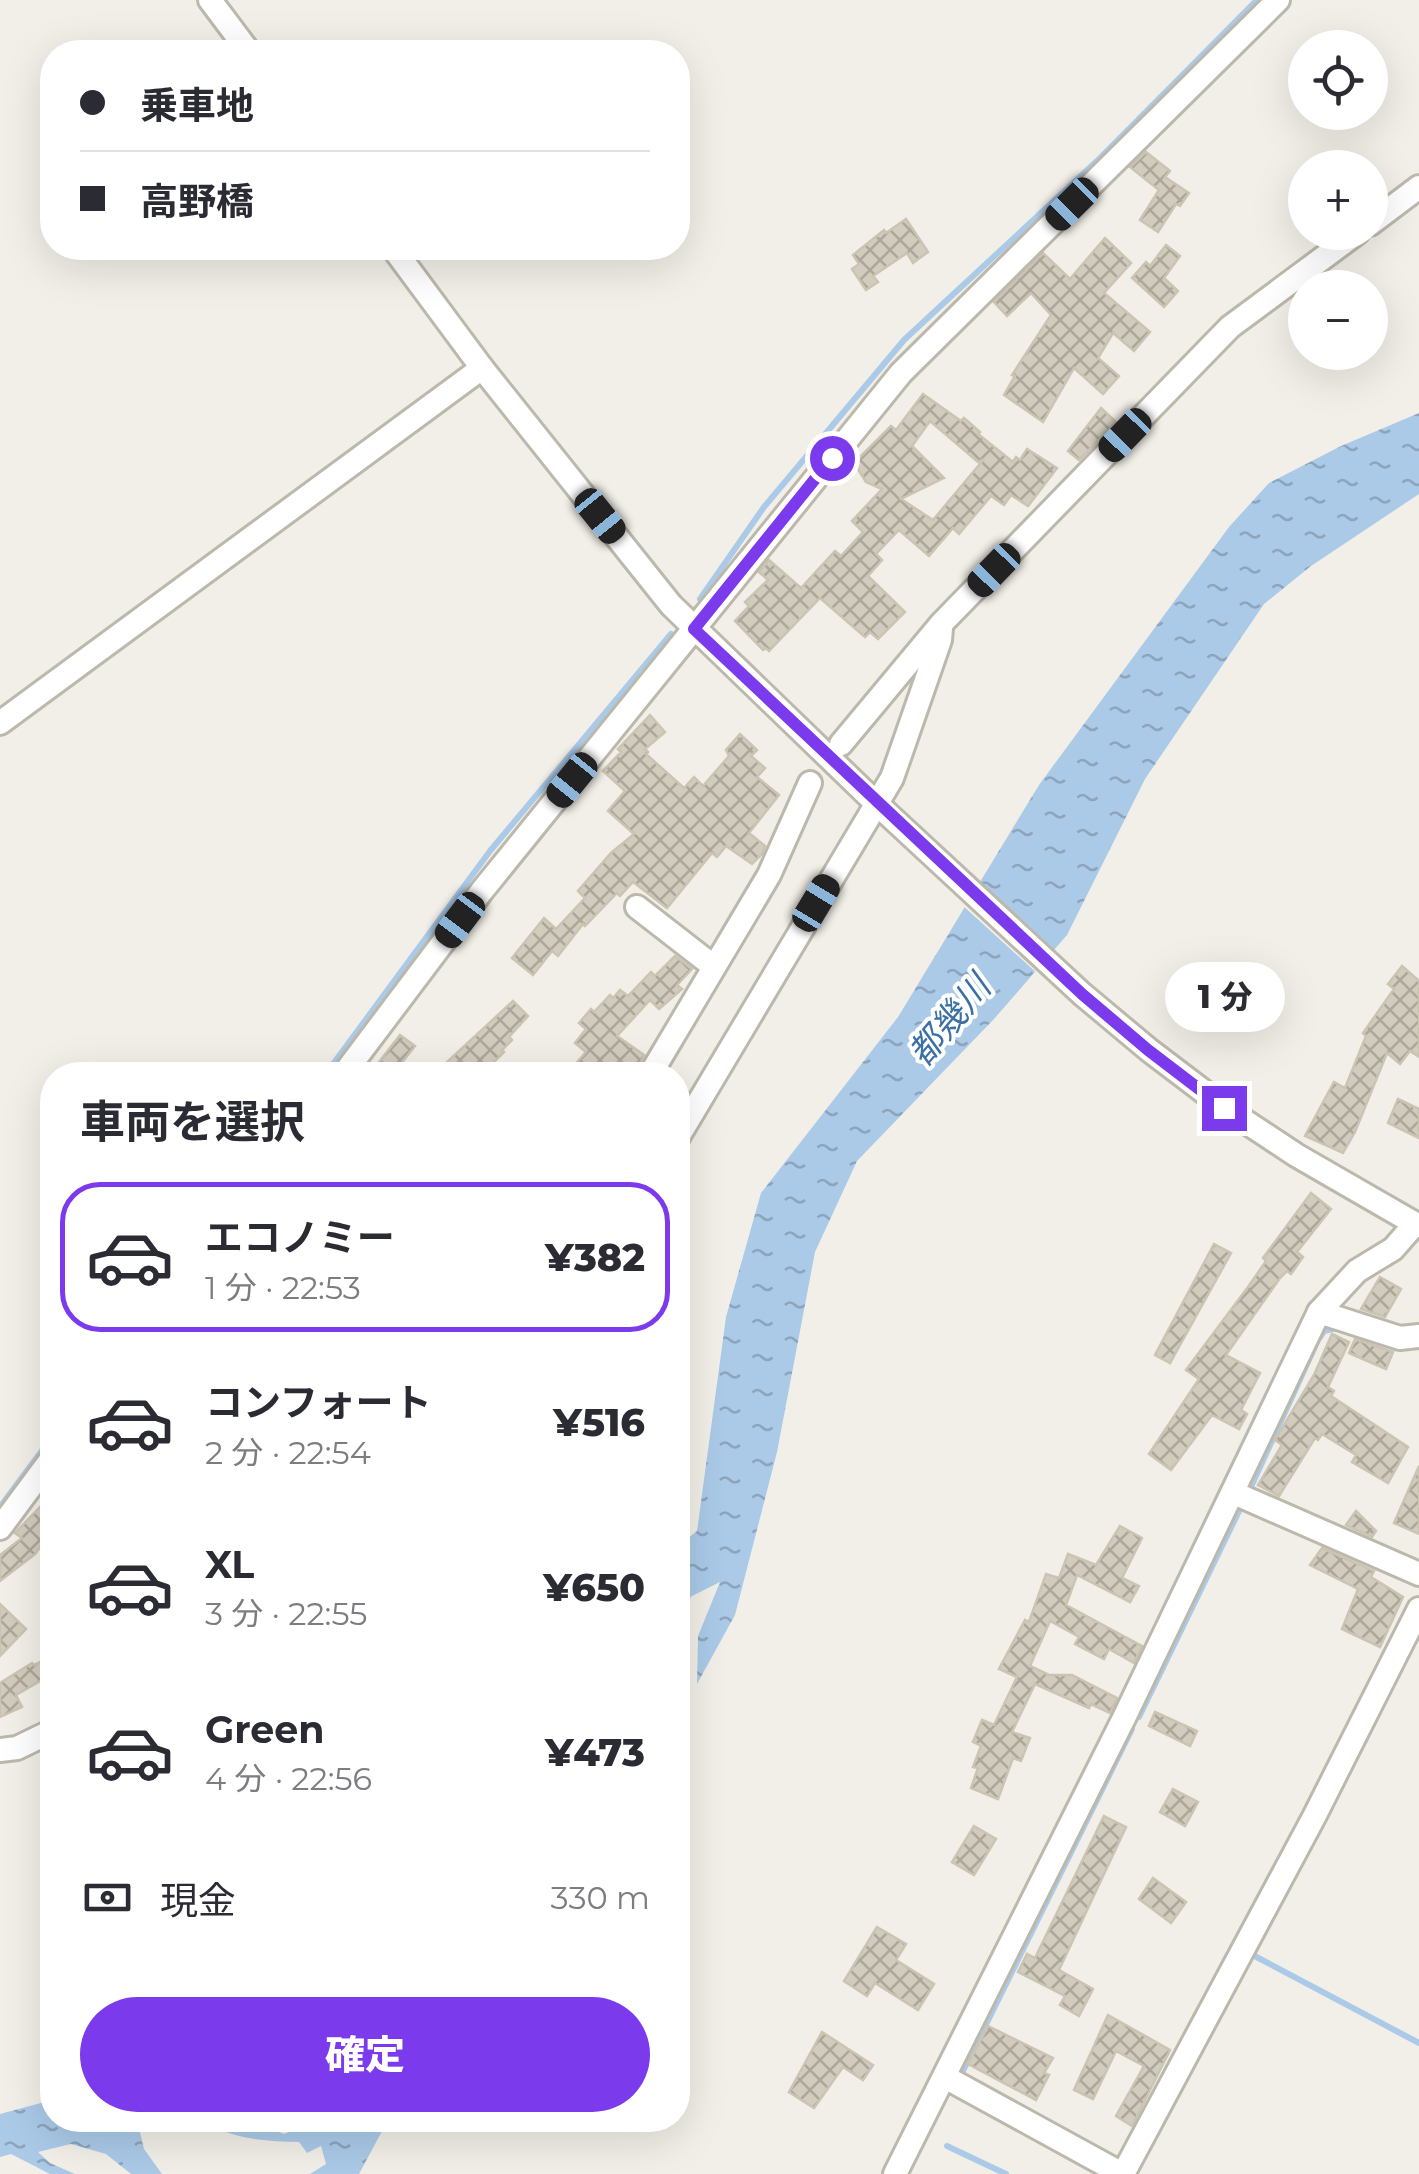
<!DOCTYPE html>
<html lang="ja">
<meta charset="utf-8">
<style>
body{margin:0;font-family:Montserrat,"Noto Sans JP",sans-serif;background:#f2f2f3;color:#2b2b33;height:100vh;display:flex;flex-direction:column;font-size:38px;white-space:nowrap}
*{box-sizing:border-box;margin:0}
p{font-size:32px;color:#7c7c81}
.icon{flex:none;width:55px;height:55px;fill:none;stroke:currentColor;stroke-width:2;stroke-linecap:round;stroke-linejoin:round}
.map{position:relative;flex:1;overflow:hidden}
.drawer{position:absolute;left:40px;top:1062px;width:650px;height:1070px;display:flex;flex-direction:column;background:#fff;border-radius:40px;box-shadow:0 10px 40px #0002}
.drawer>*{flex:none}
.guide{position:absolute;left:40px;top:40px;width:650px;height:220px;border-radius:40px;box-shadow:0 10px 40px #0002;display:grid;align-content:center;height:220px;padding:0 40px;background:#fff}
.tools{position:absolute;left:1288px;top:30px;display:grid;gap:20px}
.tools a{display:grid;place-items:center;width:100px;height:100px;border-radius:50%;background:#fff;box-shadow:0 10px 40px #0002;font-size:50px}
.end{position:absolute;width:45px;height:45px;margin:-22px;border:12px solid #7c3aed;background:#fff;box-shadow:0 0 0 5px #fff}
.from{border-radius:50%}
.bubble{position:absolute;height:70px;border-radius:35px;background:#fff;box-shadow:0 10px 40px #0002;font-size:32px;font-weight:800;line-height:70px;text-align:center}
.car{position:absolute;width:30px;height:60px;margin:-30px -15px;border-radius:12px;box-shadow:0 0 8px 2px #0007;background:linear-gradient(#222 24%,#8ab4d8 0 40%,#222 0 76%,#8ab4d8 0 86%,#222 0)}
.guide b{display:flex;align-items:center;gap:35px;height:95px;font-size:38px}
.guide b+b{border-top:2px solid #e1e1e2}
.guide i{width:25px;height:25px;background:#2b2b33}
ul{padding:0;list-style:none}
li{display:flex;align-items:center;gap:30px;height:150px;margin:0 20px 15px;padding:0 20px;border:5px solid transparent;border-radius:40px}
li div{flex:1}
li b{display:block;font-size:38px}
li em{font-style:normal;font-weight:800}
li.selected{border-color:#7c3aed}
li>.icon{width:90px;height:90px;stroke-width:1.5}
h2{padding:0 40px;font-size:45px;line-height:120px}
.pay{display:flex;align-items:center;gap:25px;height:110px;padding:0 40px;font-size:38px}
.pay p{margin-inline-start:auto}
.button{display:flex;gap:20px;margin-top:auto;padding:20px 40px}
.button a{flex:1;height:115px;border-radius:60px;background:#7c3aed;color:#fff;font-size:40px;font-weight:800;line-height:115px;text-align:center}
.map>svg:first-child{display:block}
</style>
<div class="map">
<svg width="1419" height="2174" viewBox="0 0 1419 2174">
<defs>
<pattern id="water-ripples" width="26" height="14" patternUnits="userSpaceOnUse" patternTransform="scale(2.5)"><rect width="26" height="14" fill="#aacae8"/><path d="M2 4q2-2 4 0t4 0M15 11q2-2 4 0t4 0" fill="none" stroke="#8ca5bd"/></pattern>
<pattern id="building-cross-hatch" width="8" height="8" patternUnits="userSpaceOnUse" patternTransform="scale(2.5)"><rect width="8" height="8" fill="#d2ccbe"/><path d="M0 0l8 8M0 8l8-8" fill="none" stroke="#aca79b"/></pattern>
</defs>
<rect width="100%" height="100%" fill="#f2efe8"/>
<!-- water -->
<g fill="url(#water-ripples)">
<polygon points="1419,413 1419,494 1311,566 1264,604 1145,779 1067,935 994,1019 857,1161 815,1252 777,1452 735,1615 697,1684 698,1636 720,1582 692,1596 678,1610 678,1546 697,1531 726,1317 761,1193 898,1017 1039,785 1229,527 1269,483 1341,446"/>
<polygon points="52,2100 52,2120 137,2120 144,2149 162,2174 131,2174 106,2154 71,2144 38,2152 50,2163 75,2174 50,2174 11,2154 0,2157 0,2114"/>
<path d="M204 2120H251L284 2134 316 2120H388L359 2174H310L326 2164 321 2146 307 2153 299 2142C266 2141 231 2140 204 2120Z"/>
</g>
<!-- pier -->
<polygon fill="#f2efe8" points="976,879 1057,954 1039,975 961,904"/>
<g fill="none" stroke-linecap="round" stroke-linejoin="round">
<!-- stream -->
<g stroke="#aacae8" stroke-width="6">
<polyline points="700,599 764,507 904,340 1098,160 1257,0"/>
<polyline points="325,1075 490,851 671,634"/>
<polyline points="1250,1489 1318,1340 1324,1331 1337,1328"/>
<polyline points="0,1507 52,1437"/>
<polyline points="1139,1717 1241,1507"/>
<polyline points="1248,1956 1249,1953 1419,2043"/>
<polyline points="962,2073 1132,1729"/>
<polyline points="947,2146 1006,2174"/>
</g>
</g>
<!-- building -->
<g fill="url(#building-cross-hatch)" stroke="#ccc4b2" stroke-width="2.5" fill-rule="evenodd">
<polygon points="1146,152 1170,171 1165,177 1189,193 1180,206 1176,204 1158,232 1140,220 1159,190 1130,167"/>
<polygon points="906,219 928,252 913,263 907,253 873,276 878,282 866,290 852,269 859,264 853,255 884,230 886,233"/>
<polygon points="1105,238 1131,263 1104,293 1150,332 1134,351 1113,333 1098,358 1119,376 1103,394 1074,368 1043,422 1004,395 1015,376 1012,375 1051,315 1031,293 1007,316 994,302 1043,253 1070,279"/>
<polygon points="1166,245 1180,256 1164,278 1178,291 1164,307 1132,278 1146,262 1150,266"/>
<path d="M923 394 961 421 964 418 980 432 978 434 1013 462 1016 457 1020 460 1027 449 1057 468 1028 506 1011 495 1004 505 991 496 959 534 953 528 929 556 899 530 876 554 882 560 868 576 905 612 878 639 870 632 865 637 820 598 769 651 766 648 763 650 735 621 749 606 745 602 768 580 759 572 769 560 801 588 835 551 841 556 863 532 852 521 882 489 866 482 854 463 891 426 896 430ZM930 421 978 462 984 459 933 520 901 499 944 478 912 446Z"/>
<polygon points="1101,408 1116,422 1079,460 1068,451"/>
<polygon points="650,715 665,732 645,749 648,752 646,754 684,788 694,777 703,786 729,756 726,750 740,734 757,750 751,756 765,768 757,777 779,795 749,833 765,846 762,854 752,864 726,846 717,857 712,853 667,908 633,882 620,896 617,893 585,926 583,924 558,956 552,951 533,975 512,958 544,918 556,929 585,898 578,891 611,853 634,834 608,811 625,791 603,771 621,752 618,749"/>
<polygon points="675,956 692,969 677,985 682,989 659,1009 650,1000 617,1036 644,1055 635,1075 566,1075 586,1052 575,1043 586,1029 579,1023 591,1009 594,1012 610,995 613,998 620,990 628,996 651,972 655,976"/>
<polygon points="1402,966 1419,981 1419,1057 1410,1051 1400,1064 1387,1053 1355,1132 1343,1153 1305,1136 1334,1082 1345,1088 1366,1036 1363,1033 1394,989 1388,984"/>
<polygon points="513,1001 528,1016 509,1037 512,1040 502,1050 504,1052 481,1075 433,1075"/>
<polygon points="400,1035 415,1046 392,1075 369,1075"/>
<polygon points="1398,1099 1419,1109 1419,1138 1388,1123"/>
<polygon points="1311,1193 1331,1209 1297,1252 1303,1257 1291,1274 1287,1271 1280,1278 1226,1355 1260,1373 1241,1410 1247,1414 1239,1429 1212,1415 1171,1470 1149,1454 1199,1379 1186,1370 1248,1287 1266,1261 1263,1258"/>
<polygon points="1214,1244 1231,1253 1170,1363 1155,1355"/>
<polygon points="1380,1277 1401,1289 1385,1317 1361,1309"/>
<polygon points="1332,1334 1349,1342 1328,1387 1334,1391 1331,1396 1408,1447 1388,1483 1352,1462 1356,1455 1322,1434 1318,1440 1315,1438 1279,1496 1258,1485 1282,1445 1275,1440 1314,1375"/>
<polygon points="1355,1339 1393,1352 1386,1369 1349,1353"/>
<polygon points="1419,1466 1419,1534 1394,1523"/>
<polygon points="41,1506 52,1515 52,1531 35,1554 0,1581 0,1555 22,1538 15,1533"/>
<polygon points="1356,1511 1376,1531 1372,1537 1346,1525"/>
<polygon points="1120,1526 1142,1538 1122,1578 1139,1586 1130,1602 1077,1575 1066,1605 1142,1646 1134,1663 1109,1649 1104,1659 1075,1644 1079,1637 1050,1621 1030,1666 1049,1675 1072,1675 1117,1698 1110,1713 1091,1704 1089,1708 1035,1684 1012,1732 1030,1738 1021,1761 1013,1758 998,1799 971,1788 978,1768 973,1767 981,1746 973,1742 982,1720 994,1725 1017,1677 999,1669 1025,1620 1029,1622 1046,1574 1059,1578 1068,1554 1096,1565"/>
<polygon points="1322,1548 1374,1571 1371,1577 1403,1597 1380,1647 1342,1629 1358,1589 1310,1565"/>
<polygon points="0,1604 26,1629 0,1656"/>
<polygon points="40,1662 47,1677 16,1695 22,1707 0,1717 0,1683 32,1663 34,1665"/>
<polygon points="1155,1712 1197,1731 1190,1746 1149,1726"/>
<polygon points="1173,1789 1198,1802 1185,1826 1160,1812"/>
<polygon points="1104,1816 1126,1827 1059,1970 1093,1989 1079,2016 1060,2005 1065,1996 1018,1972 1027,1954 1035,1958"/>
<polygon points="974,1826 996,1839 974,1875 952,1862"/>
<polygon points="1153,1878 1186,1902 1171,1923 1139,1899"/>
<polygon points="877,1927 906,1944 896,1960 934,1984 918,2010 875,1983 867,1996 844,1981"/>
<polygon points="1108,2015 1170,2050 1132,2126 1116,2116 1144,2066 1116,2051 1093,2099 1074,2090"/>
<polygon points="988,2026 1053,2058 1044,2073 1049,2075 1036,2100 968,2064"/>
<polygon points="822,2032 873,2065 863,2080 843,2067 814,2108 789,2092"/>
</g>
<g fill="none" stroke-linecap="round" stroke-linejoin="round">
<!-- minor casing -->
<g stroke="#bcb8ab" stroke-width="28">
<g id="minor">
<polyline points="210,0 249,52"/>
<polyline points="1370,224 1419,187"/>
<polyline points="393,248 482,368 671,605 877,804 1082,994 1149,1050 1224,1107"/>
<polyline points="0,723 482,368"/>
<polyline points="841,744 941,624 1230,327 1358,232"/>
<polyline points="637,907 713,966"/>
<polyline points="343,1075 481,892 901,373 1278,0"/>
<polyline points="650,1075 769,875 810,783"/>
<polyline points="1231,1112 1296,1155 1419,1226"/>
<polyline points="678,1137 892,778 940,640 941,628"/>
<polyline points="1319,1312 1400,1338 1419,1336"/>
<polyline points="1234,1493 1419,1574"/>
<polyline points="0,1528 52,1458"/>
<polyline points="0,1750 17,1748 52,1731"/>
<polyline points="945,2077 1122,2174"/>
<polyline points="895,2174 1124,1718 1319,1312 1357,1271 1393,1249 1415,1224"/>
<polyline points="1123,2174 1314,1817 1419,1609"/>
</g>
</g>
<!-- minor -->
<use href="#minor" stroke="#fff" stroke-width="22"/>
</g>
<g fill="none" stroke-linecap="round" stroke-linejoin="round">
<!-- route -->
<polyline stroke="#7c3aed" stroke-width="12" points="832,458 694,629 1082,994 1148,1050 1224,1108"/>
</g>
<g text-anchor="middle" dominant-baseline="central" stroke-width="8" stroke-linejoin="round" paint-order="stroke">
<!-- water labels -->
<g font-size="35" font-style="italic" fill="#3c70a5" stroke="#fff">
<text transform="translate(949 1020) rotate(-50)">都幾川</text>
</g>
</g>
</svg>
<div class="tools">
<a><svg class="icon" aria-label="locate" viewBox="0 0 24 24"><circle cx="12" cy="12" r="6"/><path d="M12 2v4M12 18v4M2 12h4M18 12h4"/></svg></a>
<a>+</a>
<a>−</a>
</div>
<i class="end from" style="left:832px;top:458px"></i>
<i class="end" style="left:1224px;top:1108px"></i>
<div class="bubble" style="left:1165px;top:962px;width:120px">1 分</div>
<i class="car" style="left:1072px;top:204px;rotate:225deg"></i>
<i class="car" style="left:1125px;top:435px;rotate:224deg"></i>
<i class="car" style="left:600px;top:516px;rotate:141deg"></i>
<i class="car" style="left:994px;top:570px;rotate:224deg"></i>
<i class="car" style="left:572px;top:780px;rotate:219deg"></i>
<i class="car" style="left:816px;top:903px;rotate:31deg"></i>
<i class="car" style="left:460px;top:920px;rotate:217deg"></i>
<div class="guide">
<b><i class="from"></i>乗車地</b>
<b><i></i>高野橋</b>
</div>
<section class="drawer">
<h2>車両を選択</h2>
<ul>
<li class="selected"><svg class="icon" aria-label="car" viewBox="0 0 24 24"><path d="M5 17H2v-5l4-1 3-4h7l3 4 3 1v5h-3M9 17h6M6 11h13"/><circle cx="7" cy="17" r="2"/><circle cx="17" cy="17" r="2"/></svg><div><b>エコノミー</b><p>1 分 · 22:53</p></div><em>¥382</em></li>
<li><svg class="icon" aria-label="car" viewBox="0 0 24 24"><path d="M5 17H2v-5l4-1 3-4h7l3 4 3 1v5h-3M9 17h6M6 11h13"/><circle cx="7" cy="17" r="2"/><circle cx="17" cy="17" r="2"/></svg><div><b>コンフォート</b><p>2 分 · 22:54</p></div><em>¥516</em></li>
<li><svg class="icon" aria-label="car" viewBox="0 0 24 24"><path d="M5 17H2v-5l4-1 3-4h7l3 4 3 1v5h-3M9 17h6M6 11h13"/><circle cx="7" cy="17" r="2"/><circle cx="17" cy="17" r="2"/></svg><div><b>XL</b><p>3 分 · 22:55</p></div><em>¥650</em></li>
<li><svg class="icon" aria-label="car" viewBox="0 0 24 24"><path d="M5 17H2v-5l4-1 3-4h7l3 4 3 1v5h-3M9 17h6M6 11h13"/><circle cx="7" cy="17" r="2"/><circle cx="17" cy="17" r="2"/></svg><div><b>Green</b><p>4 分 · 22:56</p></div><em>¥473</em></li>
</ul>
<div class="pay"><svg class="icon" aria-label="cash" viewBox="0 0 24 24"><path d="M3 7h18v10H3z"/><circle cx="12" cy="12" r="2"/></svg>現金<p>330 m</p></div>
<div class="button"><a>確定</a></div>
</section>
</div>
